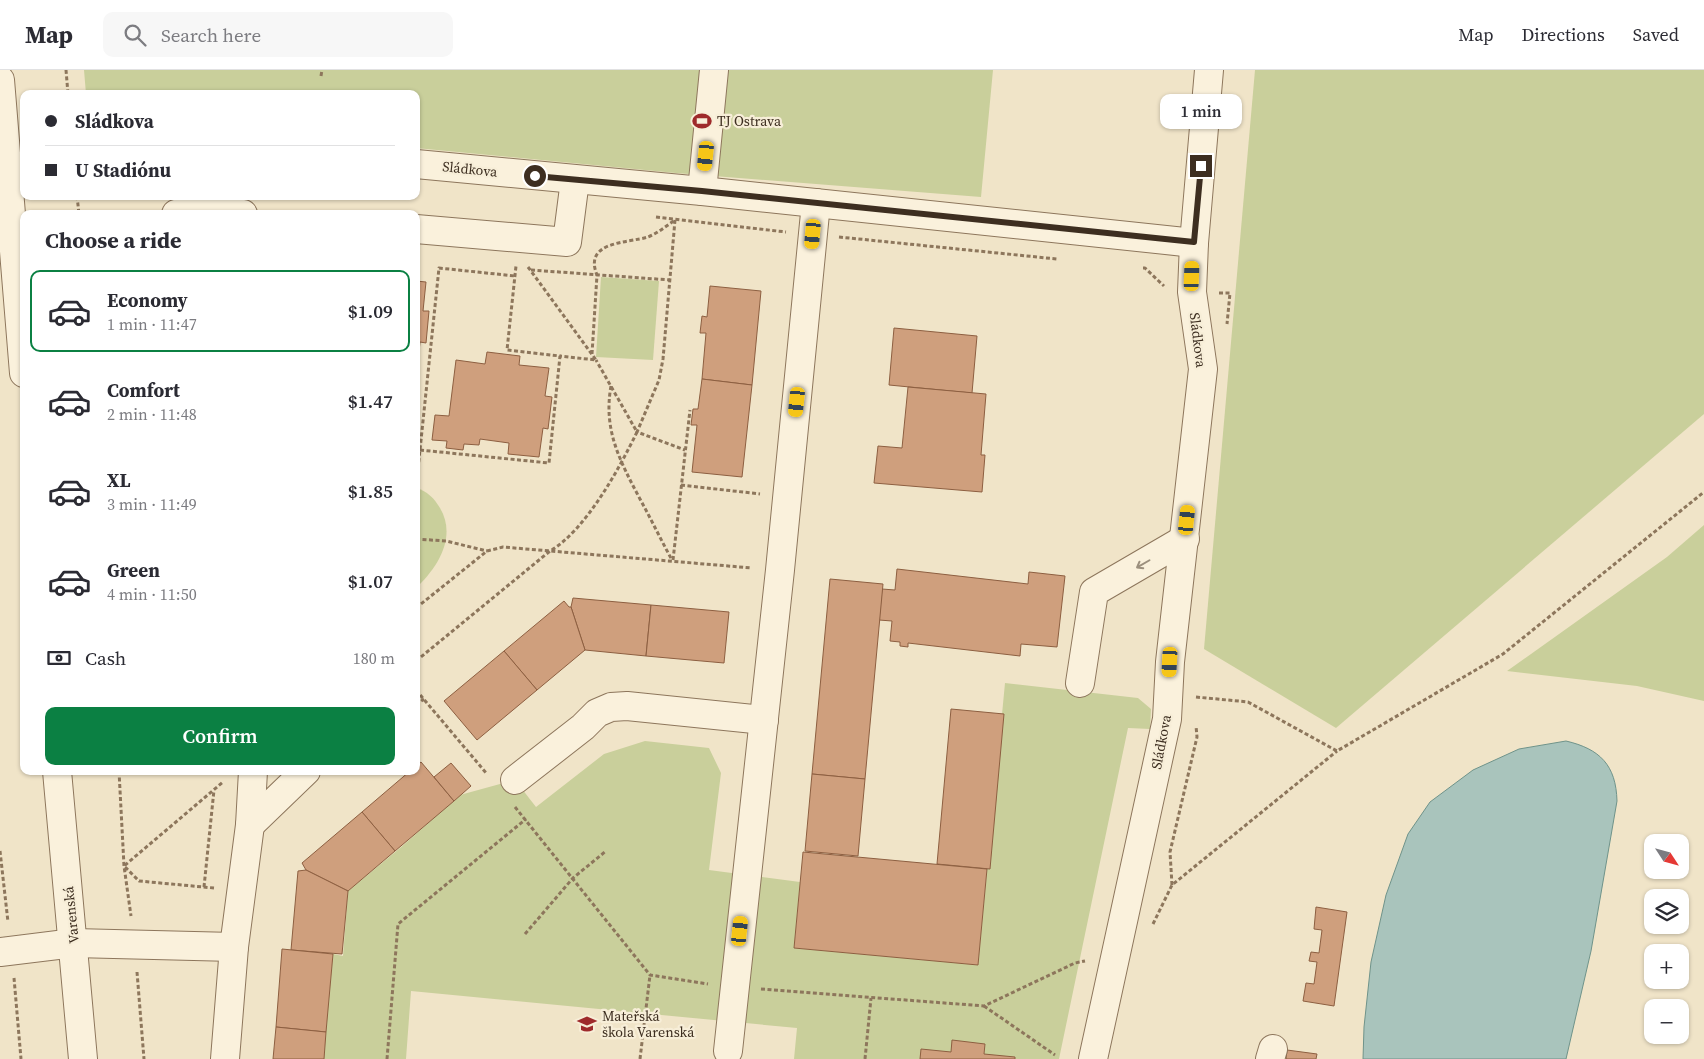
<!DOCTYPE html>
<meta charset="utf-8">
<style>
body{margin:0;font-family:"Source Serif 4",serif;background:#f7f7f7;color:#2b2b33;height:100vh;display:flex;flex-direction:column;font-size:19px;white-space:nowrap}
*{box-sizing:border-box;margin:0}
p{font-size:16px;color:#7c7c81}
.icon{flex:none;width:28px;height:28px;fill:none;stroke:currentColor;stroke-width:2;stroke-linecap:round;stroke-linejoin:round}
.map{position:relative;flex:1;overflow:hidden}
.panel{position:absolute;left:20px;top:140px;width:400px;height:565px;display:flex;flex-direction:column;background:#fff;border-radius:10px;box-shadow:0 1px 4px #0004}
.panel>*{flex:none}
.top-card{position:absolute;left:20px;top:20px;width:400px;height:110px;border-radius:10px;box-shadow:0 1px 4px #0004;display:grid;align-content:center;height:110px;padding:0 25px;background:#fff}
.needle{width:32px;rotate:126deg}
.tools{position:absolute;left:1644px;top:764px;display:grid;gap:10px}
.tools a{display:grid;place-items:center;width:45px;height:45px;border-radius:10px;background:#fff;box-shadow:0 1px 4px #0004;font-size:25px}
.end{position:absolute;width:22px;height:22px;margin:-11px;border:6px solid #3d2e20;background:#fff;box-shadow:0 0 0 2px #fff}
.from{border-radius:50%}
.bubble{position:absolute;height:35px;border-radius:10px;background:#fff;box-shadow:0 1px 4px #0004;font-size:16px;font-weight:600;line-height:35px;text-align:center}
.car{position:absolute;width:15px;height:30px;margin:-15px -8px;border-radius:6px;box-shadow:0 0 4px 1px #0007;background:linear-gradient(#f5c518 24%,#345 0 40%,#f5c518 0 76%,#345 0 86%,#f5c518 0)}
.top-card b{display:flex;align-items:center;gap:18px;height:48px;font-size:19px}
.top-card b+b{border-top:1px solid #e1e1e2}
.top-card i{width:12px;height:12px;background:#2b2b33}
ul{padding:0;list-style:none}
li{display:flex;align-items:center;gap:15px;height:82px;margin:0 10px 8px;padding:0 15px;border:2px solid transparent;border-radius:10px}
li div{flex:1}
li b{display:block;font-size:19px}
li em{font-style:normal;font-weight:600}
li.current{border-color:#0b8043}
li>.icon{width:45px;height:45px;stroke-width:1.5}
h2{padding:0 25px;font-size:22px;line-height:60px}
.pay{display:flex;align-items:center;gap:12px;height:55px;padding:0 25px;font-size:19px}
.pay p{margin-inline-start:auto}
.action{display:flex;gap:10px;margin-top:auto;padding:10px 25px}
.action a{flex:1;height:58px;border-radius:10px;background:#0b8043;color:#fff;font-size:20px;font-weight:600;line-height:58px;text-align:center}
header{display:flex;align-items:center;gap:30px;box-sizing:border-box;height:70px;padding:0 25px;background:#fff;border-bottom:1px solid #e1e1e2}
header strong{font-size:24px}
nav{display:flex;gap:28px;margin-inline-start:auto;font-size:18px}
.search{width:350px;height:45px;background:#f7f7f7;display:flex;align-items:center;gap:12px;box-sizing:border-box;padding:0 18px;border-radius:10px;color:#7c7c81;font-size:19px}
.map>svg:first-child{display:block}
</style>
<header>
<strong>Map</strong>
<div class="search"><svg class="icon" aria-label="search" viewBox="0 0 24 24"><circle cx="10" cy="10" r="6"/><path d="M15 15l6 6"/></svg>Search here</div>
<nav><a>Map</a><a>Directions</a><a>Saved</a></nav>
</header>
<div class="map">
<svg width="1704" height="989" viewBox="0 0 1704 989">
<rect width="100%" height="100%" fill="#f0e4c8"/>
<!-- green -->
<g fill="#c9cf9b">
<polygon points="84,0 993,0 981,127 676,103 416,78 416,24 86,24"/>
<polygon points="1255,0 1704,0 1704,344 1336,658 1204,579"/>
<polygon points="601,207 659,211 653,290 596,287"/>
<path d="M416 418C427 421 434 428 440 438 457 467 438 497 416 518Z"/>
<polygon points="1704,455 1704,631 1637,616 1507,601 1667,487"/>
<polygon points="1005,613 1138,628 1151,639 1150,659 1128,658 1059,989 794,989 797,958 411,921 406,989 323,989 333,884 343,886 348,821 400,778 460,725 515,710 536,737 604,684 645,671 709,678 721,703 709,800 800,812 794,878 978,895"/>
</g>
<!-- water -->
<path fill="#a9c4bc" stroke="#6f938a" d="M1566 671C1600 679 1616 695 1617 731L1591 881 1566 989H1363L1364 957 1371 892 1386 825 1408 764 1430 732 1473 700 1519 679Z"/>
<!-- building -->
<g fill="#cf9f7d" stroke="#8d5f41">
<polygon points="416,211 426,212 423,241 429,241 426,273 420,272 417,301"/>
<polygon points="710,216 761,221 752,315 702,309 706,263 700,263 702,246 707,247"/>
<polygon points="894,258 977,266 972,323 889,315"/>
<polygon points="487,282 520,286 519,295 549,298 545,326 552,327 548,359 543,358 539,387 508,384 509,373 480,369 479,375 464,374 463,380 446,378 447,371 432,370 435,345 449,346 456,290 485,294"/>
<polygon points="702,309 752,315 742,407 692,402 697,355 691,355 693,339 698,339"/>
<polygon points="908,317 986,324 981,385 985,385 982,422 874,413 878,376 902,378"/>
<polygon points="897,499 1028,514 1029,502 1065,506 1057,577 1021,574 1020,586 908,573 908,577 900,576 900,572 890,571 892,551 879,550 882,519 895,520"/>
<polygon points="830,509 883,514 865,709 812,704"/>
<polygon points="573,528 651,535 646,586 585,580 571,537"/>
<polygon points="564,531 569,537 571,537 585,580 537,620 504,581"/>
<polygon points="651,535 729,542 724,593 646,586"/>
<polygon points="504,581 537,620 477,670 444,631"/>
<polygon points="951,639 1004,644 990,799 937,794"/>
<polygon points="421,692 454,731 395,781 362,742 410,701 416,701 416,696"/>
<polygon points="451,693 471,716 454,731 434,707"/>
<polygon points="812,704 865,709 858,786 805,781"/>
<polygon points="362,742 395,781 348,821 306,800 302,793"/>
<polygon points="803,782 987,799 978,895 794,878"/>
<polygon points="306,800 348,821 342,884 291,880 298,801"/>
<polygon points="1316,837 1347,842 1334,936 1303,931 1306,913 1314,914 1317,892 1309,891 1311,882 1319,883 1322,860 1314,859"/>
<polygon points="282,879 333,884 326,962 276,957"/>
<polygon points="276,957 326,962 324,989 273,989"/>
<polygon points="952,970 985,974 984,984 1015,987 1015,989 920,989 921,979 951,982"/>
<polygon points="1287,980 1317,984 1316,989 1286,989"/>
</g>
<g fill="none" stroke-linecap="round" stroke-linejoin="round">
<!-- minor casing -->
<g stroke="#8d765c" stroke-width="30">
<g id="minor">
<polyline points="0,10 24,303"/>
<polyline points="416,94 702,121 1194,173"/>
<polyline points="702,121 714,0"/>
<polyline points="176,144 190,140 243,144"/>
<polyline points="416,159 567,172 575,110"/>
<polyline points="1080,613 1094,522 1185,469"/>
<polyline points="57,701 83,989"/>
<polyline points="515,710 583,657 597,643 611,637 627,636 764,650"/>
<polyline points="250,755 306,701"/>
<polyline points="0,882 74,873 234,877"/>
<polyline points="728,981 780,500 816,133"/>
<polyline points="225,989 234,877 250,755 253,701"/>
<polyline points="1093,989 1167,649 1170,592 1203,299 1192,222 1194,173 1209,0"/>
<polyline points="1270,989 1273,979"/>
</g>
</g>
<!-- path -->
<g stroke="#8d765c" stroke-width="3" stroke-dasharray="4 2.5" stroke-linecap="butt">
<polyline points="66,0 68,24"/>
<polyline points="321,6 322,0"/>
<polyline points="77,126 79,144"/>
<polyline points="656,147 786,162"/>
<polyline points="675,150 663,289 659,310 637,362 685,380"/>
<polyline points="839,167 1057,189"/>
<polyline points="528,197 596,290 560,286"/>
<polyline points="1143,198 1145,198 1164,216"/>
<polyline points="531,200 670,210"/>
<polyline points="1219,223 1230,223 1227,254"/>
<path d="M592 284 597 205C583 171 628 173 648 167 658 163 666 156 675 150"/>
<path d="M611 316C603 360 620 391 640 429 651 449 661 470 672 490"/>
<polyline points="420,380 549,393 560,286 507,280 516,196"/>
<polyline points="681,415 760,424"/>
<polyline points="416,418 439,198 515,206"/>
<polyline points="416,469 446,471 487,481"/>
<polyline points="673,490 690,340"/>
<polyline points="416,538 487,481 503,477 752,498"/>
<path d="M416 591 550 481C586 460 619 399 637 362L596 290"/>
<polyline points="416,620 487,704"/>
<polyline points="1196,627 1248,632 1337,681 1503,584 1704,422"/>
<polyline points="416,635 424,629"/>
<polyline points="119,701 124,796 131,846"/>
<polyline points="515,737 650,905 708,914"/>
<polyline points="0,781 8,852"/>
<polyline points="1172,815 1170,782 1197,667 1196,656"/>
<polyline points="204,817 214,720"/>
<polyline points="214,818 139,811 124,796 223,712"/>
<polyline points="1153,854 1172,815 1337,681"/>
<polyline points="525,864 573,808 606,781"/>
<polyline points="137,902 144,989"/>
<polyline points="14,908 21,989"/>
<polyline points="761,919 984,936 1075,893 1085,891"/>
<polyline points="984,936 1055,985"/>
<polyline points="387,989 398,854 526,749"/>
<polyline points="640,989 650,905"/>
<polyline points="865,989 871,928"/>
</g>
<!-- minor -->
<use href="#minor" stroke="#faf1dc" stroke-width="28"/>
</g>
<!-- one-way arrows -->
<defs><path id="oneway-shaft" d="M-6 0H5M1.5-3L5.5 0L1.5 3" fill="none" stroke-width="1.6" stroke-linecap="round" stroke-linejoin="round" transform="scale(1.25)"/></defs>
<use stroke="#9c907e" href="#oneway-shaft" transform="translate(1143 494) rotate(150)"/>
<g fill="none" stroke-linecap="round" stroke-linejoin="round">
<!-- route -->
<polyline stroke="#3d2e20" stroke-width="6" points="535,106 702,121 1194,172 1201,96"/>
</g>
<!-- icons -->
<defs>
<g id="stadium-bare" transform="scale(1.5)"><path d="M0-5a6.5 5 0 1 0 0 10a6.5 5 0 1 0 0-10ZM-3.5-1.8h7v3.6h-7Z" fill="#9e2a2b" stroke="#f7eed8" stroke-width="2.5" paint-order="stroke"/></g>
<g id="school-bare" transform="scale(1.5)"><path d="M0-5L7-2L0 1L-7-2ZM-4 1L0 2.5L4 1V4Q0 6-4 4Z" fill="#9e2a2b" stroke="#f7eed8" stroke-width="2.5" paint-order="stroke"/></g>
</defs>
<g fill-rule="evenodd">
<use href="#stadium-bare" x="702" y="51"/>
<use href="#school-bare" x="587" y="954"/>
</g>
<g text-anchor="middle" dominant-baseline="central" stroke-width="4.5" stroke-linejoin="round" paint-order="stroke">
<!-- poi labels -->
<g font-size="14" fill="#3d2e20" stroke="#f7eed8" text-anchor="start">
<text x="717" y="51">TJ Ostrava</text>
<text x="602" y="946">Mateřská<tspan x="602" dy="16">škola Varenská</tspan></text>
</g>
<!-- street labels -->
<g font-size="14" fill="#3d2e20" stroke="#f7eed8">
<text transform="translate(470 99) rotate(6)">Sládkova</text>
<text transform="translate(1198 270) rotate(83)">Sládkova</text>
<text transform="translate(1161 672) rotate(-79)">Sládkova</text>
<text transform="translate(71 845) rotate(-96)">Varenská</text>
</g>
</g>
</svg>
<div class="tools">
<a><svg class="needle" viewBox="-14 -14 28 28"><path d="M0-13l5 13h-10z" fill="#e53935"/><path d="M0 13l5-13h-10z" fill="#7c7c81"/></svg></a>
<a><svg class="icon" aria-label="layers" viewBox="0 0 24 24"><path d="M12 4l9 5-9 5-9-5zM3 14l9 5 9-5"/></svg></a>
<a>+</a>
<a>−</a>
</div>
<i class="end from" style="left:535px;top:106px"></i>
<i class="end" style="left:1201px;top:96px"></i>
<div class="bubble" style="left:1160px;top:24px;width:82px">1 min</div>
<i class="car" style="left:706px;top:86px;rotate:186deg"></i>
<i class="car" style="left:813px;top:164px;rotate:185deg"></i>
<i class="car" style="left:1192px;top:206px;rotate:2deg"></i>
<i class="car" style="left:797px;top:332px;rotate:186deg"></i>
<i class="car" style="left:1187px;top:450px;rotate:6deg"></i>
<i class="car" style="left:1170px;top:592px;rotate:183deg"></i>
<i class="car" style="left:740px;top:861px;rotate:6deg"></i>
<div class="top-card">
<b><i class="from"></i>Sládkova</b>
<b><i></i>U Stadiónu</b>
</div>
<section class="panel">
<h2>Choose a ride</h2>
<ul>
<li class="current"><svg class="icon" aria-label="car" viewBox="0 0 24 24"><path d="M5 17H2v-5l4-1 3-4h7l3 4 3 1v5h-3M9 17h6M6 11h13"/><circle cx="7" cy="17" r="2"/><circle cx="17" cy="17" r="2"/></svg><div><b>Economy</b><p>1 min · 11:47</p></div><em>$1.09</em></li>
<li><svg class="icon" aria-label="car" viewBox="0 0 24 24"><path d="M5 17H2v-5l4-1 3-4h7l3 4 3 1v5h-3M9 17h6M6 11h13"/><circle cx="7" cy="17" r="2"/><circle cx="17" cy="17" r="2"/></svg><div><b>Comfort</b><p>2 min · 11:48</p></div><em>$1.47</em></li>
<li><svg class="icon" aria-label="car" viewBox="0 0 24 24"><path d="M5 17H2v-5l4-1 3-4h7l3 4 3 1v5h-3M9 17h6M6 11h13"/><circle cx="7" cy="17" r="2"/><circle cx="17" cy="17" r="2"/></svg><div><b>XL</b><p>3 min · 11:49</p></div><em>$1.85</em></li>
<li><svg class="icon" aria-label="car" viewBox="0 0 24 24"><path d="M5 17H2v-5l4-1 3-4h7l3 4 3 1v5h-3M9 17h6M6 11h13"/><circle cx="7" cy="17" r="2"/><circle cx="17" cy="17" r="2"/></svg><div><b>Green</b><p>4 min · 11:50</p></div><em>$1.07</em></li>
</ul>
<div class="pay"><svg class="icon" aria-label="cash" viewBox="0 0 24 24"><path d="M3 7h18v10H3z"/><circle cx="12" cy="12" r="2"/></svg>Cash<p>180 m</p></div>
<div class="action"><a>Confirm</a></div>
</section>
</div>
